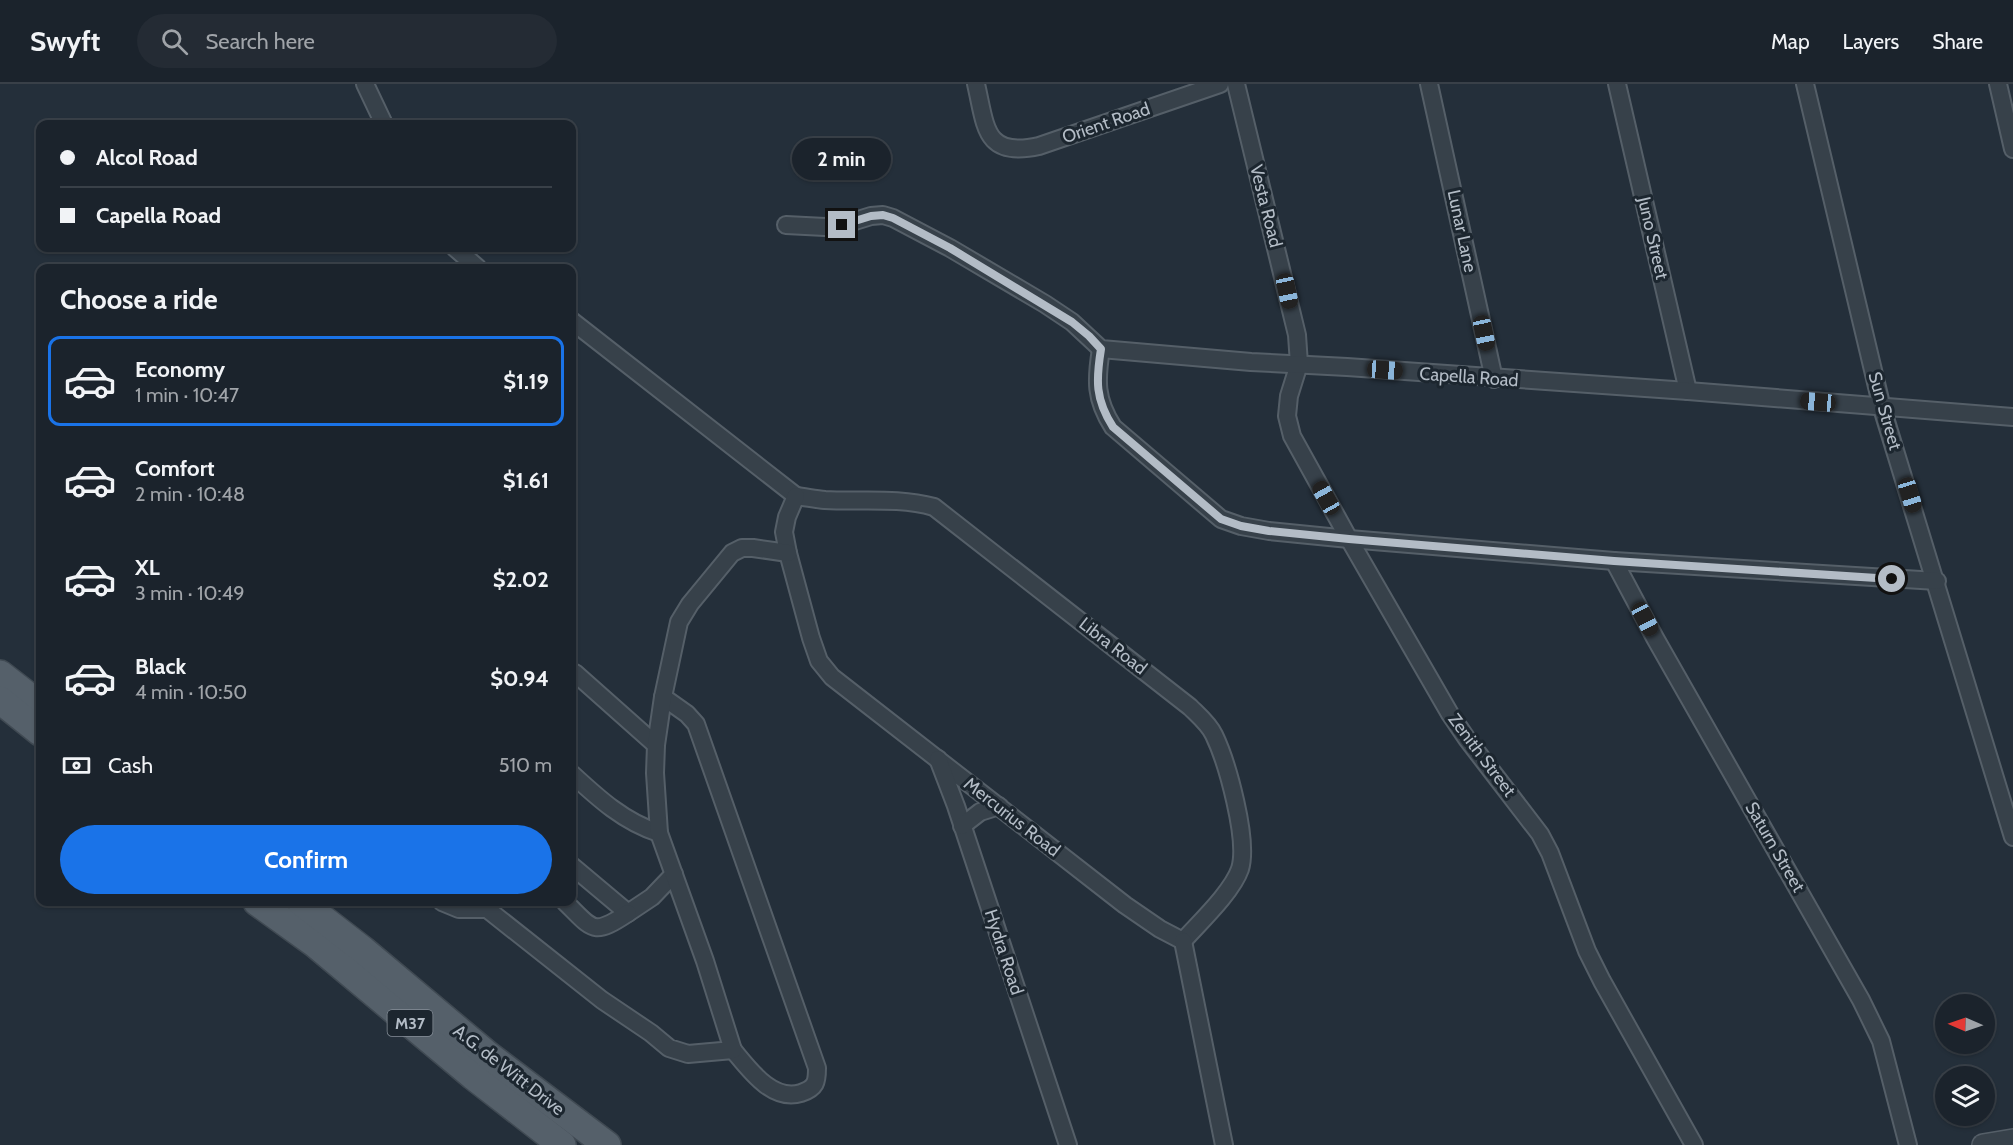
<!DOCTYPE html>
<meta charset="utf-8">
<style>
body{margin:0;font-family:Cabin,sans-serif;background:#242b34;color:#f1f3f6;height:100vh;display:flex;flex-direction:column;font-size:22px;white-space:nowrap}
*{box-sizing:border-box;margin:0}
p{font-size:20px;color:#a0a4a9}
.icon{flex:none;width:33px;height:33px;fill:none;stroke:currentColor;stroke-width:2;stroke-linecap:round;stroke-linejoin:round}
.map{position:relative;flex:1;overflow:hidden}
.sheet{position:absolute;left:36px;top:180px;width:540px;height:642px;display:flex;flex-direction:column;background:#1b232c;border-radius:12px;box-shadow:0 2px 4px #0004,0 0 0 2px #394048}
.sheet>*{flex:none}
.banner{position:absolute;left:36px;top:36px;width:540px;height:132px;border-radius:12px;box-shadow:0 2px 4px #0004,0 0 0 2px #394048;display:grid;align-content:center;height:132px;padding:0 24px;background:#1b232c}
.needle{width:39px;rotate:272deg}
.buttons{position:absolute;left:1935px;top:910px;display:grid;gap:12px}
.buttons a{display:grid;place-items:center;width:60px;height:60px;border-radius:50%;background:#1b232c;box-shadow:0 2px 4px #0004,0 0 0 2px #394048;font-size:30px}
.end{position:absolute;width:27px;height:27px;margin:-14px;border:8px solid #b3bcc6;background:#111;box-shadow:0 0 0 3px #111}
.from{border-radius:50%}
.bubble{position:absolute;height:42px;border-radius:21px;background:#1b232c;box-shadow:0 2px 4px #0004,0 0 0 2px #394048;font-size:20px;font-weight:700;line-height:42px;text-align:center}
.car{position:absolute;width:18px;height:36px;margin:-18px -9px;border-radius:8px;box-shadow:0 0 4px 2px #0007;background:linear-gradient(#222 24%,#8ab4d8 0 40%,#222 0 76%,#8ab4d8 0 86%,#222 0)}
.banner b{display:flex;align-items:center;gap:21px;height:57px;font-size:22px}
.banner b+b{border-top:2px solid #394048}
.banner i{width:15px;height:15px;background:#f1f3f6}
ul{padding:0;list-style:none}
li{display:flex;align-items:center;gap:18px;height:90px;margin:0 12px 9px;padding:0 12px;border:3px solid transparent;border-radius:12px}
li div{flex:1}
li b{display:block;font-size:22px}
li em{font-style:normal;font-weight:700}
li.on{border-color:#1a73e8}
li>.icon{width:54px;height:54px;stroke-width:1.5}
h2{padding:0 24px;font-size:27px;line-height:72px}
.pay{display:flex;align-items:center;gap:15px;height:66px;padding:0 24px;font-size:22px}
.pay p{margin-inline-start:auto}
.primary-button{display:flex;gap:12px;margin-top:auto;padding:12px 24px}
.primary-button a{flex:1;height:69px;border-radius:36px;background:#1a73e8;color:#fff;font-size:24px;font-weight:700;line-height:69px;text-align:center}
header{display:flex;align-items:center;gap:36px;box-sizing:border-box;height:84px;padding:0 30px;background:#1b232c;border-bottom:2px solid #394048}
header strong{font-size:28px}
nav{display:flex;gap:33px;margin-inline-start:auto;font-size:21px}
.search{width:420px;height:54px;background:#242b34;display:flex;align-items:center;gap:15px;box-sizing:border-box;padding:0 21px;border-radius:33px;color:#a0a4a9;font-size:22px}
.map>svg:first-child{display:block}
</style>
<header>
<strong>Swyft</strong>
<div class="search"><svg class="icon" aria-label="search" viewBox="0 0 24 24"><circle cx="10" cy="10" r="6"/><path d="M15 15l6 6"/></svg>Search here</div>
<nav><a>Map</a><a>Layers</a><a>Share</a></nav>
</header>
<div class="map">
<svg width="2013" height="1061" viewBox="0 0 2013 1061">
<rect width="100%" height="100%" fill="#242f3a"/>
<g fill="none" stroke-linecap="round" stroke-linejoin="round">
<!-- minor casing -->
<g stroke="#555f68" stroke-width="20">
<g id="minor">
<polyline points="365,0 384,40"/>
<path d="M976 0C986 43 984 74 1039 62L1220 0"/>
<polyline points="1236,0 1297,251 1299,280 1289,312 1287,332 1292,352 1349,455 1450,630 1467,655 1540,750 1550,769 1587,867 1602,897 1694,1061"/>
<polyline points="1429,0 1494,295"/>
<polyline points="1617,0 1688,307"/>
<polyline points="1805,0 1882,324 2013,753"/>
<polyline points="1998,0 2013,65"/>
<polyline points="786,141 825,143 842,141 871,132 883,131 893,134 950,164 1045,220 1072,238 1101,265 1251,278 1347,283 1688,307 2013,333"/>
<polyline points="455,164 478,184"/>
<polyline points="572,237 796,412"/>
<path d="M1101 265C1096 296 1095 315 1113 343L1221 435 1241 442 1269 447 1349 455 1614 477 1937 497"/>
<path d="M796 412C805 413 815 415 825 416 862 418 898 413 934 423L1190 623C1198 631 1209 640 1214 651 1227 678 1249 756 1240 785 1232 808 1200 838 1183 857"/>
<polyline points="796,412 787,433 784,448 788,469 811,554 819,577 832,593 1125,821 1160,845 1183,857"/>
<polyline points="1614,477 1655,554 1861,916 1881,957 1908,1061"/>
<polyline points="575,589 656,661"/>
<path d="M663 613 687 630 696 640 817 984C817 998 816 1004 801 1009 772 1018 749 985 733 966"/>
<polyline points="938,675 956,722 1068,1061"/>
<path d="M572 690C598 714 624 738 659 749"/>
<polyline points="962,742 980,728 999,722"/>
<polyline points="572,782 628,829 652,813 674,790"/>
<polyline points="442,818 459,825 487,825 602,916 651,949 669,964 688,970 733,966 705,877 659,749 655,689 656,661 663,613 679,538 690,520 732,469 742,464 753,464 788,469"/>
<path d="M565 818C593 845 592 853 628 829"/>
<polyline points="1183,857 1224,1061"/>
</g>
</g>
<!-- tertiary casing -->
<g stroke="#555f68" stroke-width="24">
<polyline id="tertiary" points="1983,1061 2013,1056"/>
</g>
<!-- primary casing -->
<g stroke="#404a53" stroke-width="30">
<g id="primary">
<polyline points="0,590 40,621"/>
<polyline points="0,616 40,648"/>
<polyline points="257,818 314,859 473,992 562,1061"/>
<polyline points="301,818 363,866 488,971 607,1061"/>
</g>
</g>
<!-- minor -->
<use href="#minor" stroke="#37414a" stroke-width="16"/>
<!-- tertiary -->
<use href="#tertiary" stroke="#37414a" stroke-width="21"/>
<!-- primary -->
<use href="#primary" stroke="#55606a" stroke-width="27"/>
</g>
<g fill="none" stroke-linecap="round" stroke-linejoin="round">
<!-- route -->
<path stroke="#b3bcc6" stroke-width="8" d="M842 141 871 132 883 131 893 134 950 164 1072 238 1089 252 1101 265C1096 296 1095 315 1113 343L1221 435 1241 442 1269 447 1349 455 1614 477 1892 495"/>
</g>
<g text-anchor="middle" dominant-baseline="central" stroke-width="6" stroke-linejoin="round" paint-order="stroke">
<!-- shield labels -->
<rect fill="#1c262f" stroke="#868f99" stroke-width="1.5" x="387.5" y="926" width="45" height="26" rx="4.5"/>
<g font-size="16" font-weight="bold" fill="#b3bcc6">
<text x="410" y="939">M37</text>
</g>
<!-- street labels -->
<g font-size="18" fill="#b3bcc6" stroke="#1c262f">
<text transform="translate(1106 39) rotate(-19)">Orient Road</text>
<text transform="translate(1266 122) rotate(76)">Vesta Road</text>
<text transform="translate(1462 147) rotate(78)">Lunar Lane</text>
<text transform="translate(1653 154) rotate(77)">Juno Street</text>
<text transform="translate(1469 293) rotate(4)">Capella Road</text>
<text transform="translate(1885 327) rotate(74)">Sun Street</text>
<text transform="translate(1113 562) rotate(38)">Libra Road</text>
<text transform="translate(1482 671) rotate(53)">Zenith Street</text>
<text transform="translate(1012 733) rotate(38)">Mercurius Road</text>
<text transform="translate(1775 763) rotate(60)">Saturn Street</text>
<text transform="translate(1004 868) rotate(72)">Hydra Road</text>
<text transform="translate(509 986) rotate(38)">A.G. de Witt Drive</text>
</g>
</g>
</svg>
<div class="buttons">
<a><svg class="needle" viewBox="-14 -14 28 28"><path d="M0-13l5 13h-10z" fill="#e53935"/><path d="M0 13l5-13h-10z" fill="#a0a4a9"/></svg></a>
<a><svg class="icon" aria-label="layers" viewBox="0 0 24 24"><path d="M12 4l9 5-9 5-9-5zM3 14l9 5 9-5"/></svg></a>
</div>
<i class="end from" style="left:1892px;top:495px"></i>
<i class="end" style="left:842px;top:141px"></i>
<div class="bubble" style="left:792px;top:54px;width:99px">2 min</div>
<i class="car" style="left:1287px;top:207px;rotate:168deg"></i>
<i class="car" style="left:1484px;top:249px;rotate:168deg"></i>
<i class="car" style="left:1385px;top:286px;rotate:94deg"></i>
<i class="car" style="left:1818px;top:318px;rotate:275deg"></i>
<i class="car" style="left:1910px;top:411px;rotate:163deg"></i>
<i class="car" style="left:1326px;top:414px;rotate:331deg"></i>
<i class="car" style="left:1645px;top:535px;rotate:152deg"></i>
<div class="banner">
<b><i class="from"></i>Alcol Road</b>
<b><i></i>Capella Road</b>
</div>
<section class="sheet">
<h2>Choose a ride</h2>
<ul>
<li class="on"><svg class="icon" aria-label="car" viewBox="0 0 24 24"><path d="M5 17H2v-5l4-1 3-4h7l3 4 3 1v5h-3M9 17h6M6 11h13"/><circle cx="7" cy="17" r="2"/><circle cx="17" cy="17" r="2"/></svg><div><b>Economy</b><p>1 min · 10:47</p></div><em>$1.19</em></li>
<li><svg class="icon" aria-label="car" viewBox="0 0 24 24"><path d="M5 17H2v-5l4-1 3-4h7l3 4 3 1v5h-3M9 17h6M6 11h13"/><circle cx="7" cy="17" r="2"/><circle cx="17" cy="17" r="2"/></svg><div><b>Comfort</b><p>2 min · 10:48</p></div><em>$1.61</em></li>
<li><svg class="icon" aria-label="car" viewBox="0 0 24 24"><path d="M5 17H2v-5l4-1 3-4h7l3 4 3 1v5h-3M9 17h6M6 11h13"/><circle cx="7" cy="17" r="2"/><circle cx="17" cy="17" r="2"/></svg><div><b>XL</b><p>3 min · 10:49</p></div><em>$2.02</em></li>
<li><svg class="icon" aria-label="car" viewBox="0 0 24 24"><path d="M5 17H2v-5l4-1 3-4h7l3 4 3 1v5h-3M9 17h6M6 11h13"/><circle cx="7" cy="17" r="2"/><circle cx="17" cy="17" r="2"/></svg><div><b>Black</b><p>4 min · 10:50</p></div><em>$0.94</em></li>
</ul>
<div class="pay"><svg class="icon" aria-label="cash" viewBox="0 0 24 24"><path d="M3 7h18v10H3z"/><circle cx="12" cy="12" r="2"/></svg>Cash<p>510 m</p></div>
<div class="primary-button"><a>Confirm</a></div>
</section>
</div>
